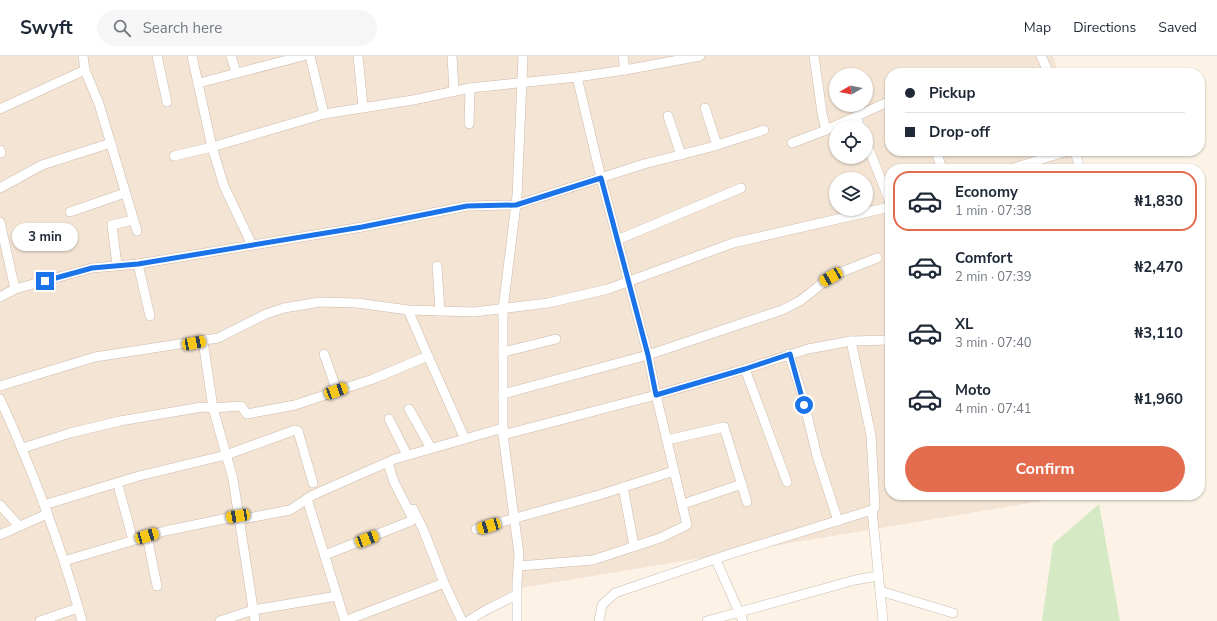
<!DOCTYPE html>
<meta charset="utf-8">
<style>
body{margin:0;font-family:"Nunito Sans",sans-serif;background:#f6f6f7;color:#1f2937;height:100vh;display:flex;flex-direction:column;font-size:15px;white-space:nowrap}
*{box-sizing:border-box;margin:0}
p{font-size:13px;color:#747a83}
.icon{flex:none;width:22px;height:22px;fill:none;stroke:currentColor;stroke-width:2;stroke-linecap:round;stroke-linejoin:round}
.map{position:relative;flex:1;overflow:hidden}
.details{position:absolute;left:885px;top:108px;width:320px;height:336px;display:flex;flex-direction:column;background:#fff;border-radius:16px;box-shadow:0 1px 3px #0004}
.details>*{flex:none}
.banner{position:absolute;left:885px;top:12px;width:320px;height:88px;border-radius:16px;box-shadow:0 1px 3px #0004;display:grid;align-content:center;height:88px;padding:0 20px;background:#fff}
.needle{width:26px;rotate:261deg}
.tools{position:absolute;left:829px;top:12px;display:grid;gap:8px}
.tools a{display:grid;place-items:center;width:44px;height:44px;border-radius:50%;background:#fff;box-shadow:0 1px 3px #0004;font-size:20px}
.end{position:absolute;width:18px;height:18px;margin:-9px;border:5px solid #1a73e8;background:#fff;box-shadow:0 0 0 2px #fff}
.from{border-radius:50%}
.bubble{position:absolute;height:28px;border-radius:14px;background:#fff;box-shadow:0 1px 3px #0004;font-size:13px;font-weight:700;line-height:28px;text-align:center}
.car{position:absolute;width:12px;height:24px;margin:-12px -6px;border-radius:5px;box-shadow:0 0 3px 1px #0007;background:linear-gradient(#f5c518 24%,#345 0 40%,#f5c518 0 76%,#345 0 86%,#f5c518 0)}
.banner b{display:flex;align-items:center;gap:14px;height:38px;font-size:15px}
.banner b+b{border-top:1px solid #e0e1e3}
.banner i{width:10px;height:10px;background:#1f2937}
ul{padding:7px 0 0;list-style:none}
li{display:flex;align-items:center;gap:12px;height:60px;margin:0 8px 6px;padding:0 12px;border:2px solid transparent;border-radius:16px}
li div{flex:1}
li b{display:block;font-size:15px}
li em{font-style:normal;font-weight:700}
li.active{border-color:#e36b4e}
li>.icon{width:36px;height:36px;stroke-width:1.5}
.cta{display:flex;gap:8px;margin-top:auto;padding:8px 20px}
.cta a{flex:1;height:46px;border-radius:24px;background:#e36b4e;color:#fff;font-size:16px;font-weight:700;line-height:46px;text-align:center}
header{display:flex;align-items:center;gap:24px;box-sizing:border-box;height:56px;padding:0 20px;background:#fff;border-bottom:1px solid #e0e1e3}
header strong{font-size:19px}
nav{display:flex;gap:22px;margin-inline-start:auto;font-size:14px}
.search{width:280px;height:36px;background:#f6f6f7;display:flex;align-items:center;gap:10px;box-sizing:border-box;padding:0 14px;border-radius:22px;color:#747a83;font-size:15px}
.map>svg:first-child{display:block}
</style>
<header>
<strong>Swyft</strong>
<div class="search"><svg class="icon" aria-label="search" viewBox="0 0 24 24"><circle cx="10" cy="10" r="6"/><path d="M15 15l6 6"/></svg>Search here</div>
<nav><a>Map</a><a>Directions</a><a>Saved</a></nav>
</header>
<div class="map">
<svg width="1217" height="565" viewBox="0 0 1217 565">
<rect width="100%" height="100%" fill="#fcf3e6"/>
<!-- residential -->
<path fill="#f3e4d4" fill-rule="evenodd" d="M0 0H1053L1058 17H890V95H1079L1084 113H890V439H1078L515 533 460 565H0ZM836 19H866V49H836ZM836 71H866V101H836ZM836 123H866V153H836Z"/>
<!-- green -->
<polygon fill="#d4e9c4" points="1099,448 1120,565 1042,565 1053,488"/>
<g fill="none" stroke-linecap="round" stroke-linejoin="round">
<!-- minor casing -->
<g stroke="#cdbaac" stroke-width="10">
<g id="minor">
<polyline points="83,0 85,14 99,48 137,175"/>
<polyline points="157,0 167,46"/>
<polyline points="192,0 212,91 224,130 252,189"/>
<polyline points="231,0 236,16"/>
<polyline points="310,0 324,58"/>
<polyline points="358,0 363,51"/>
<polyline points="452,0 454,35"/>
<polyline points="623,0 625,14"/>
<polyline points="814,0 822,57 826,74"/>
<polyline points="1041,0 1049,17"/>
<polyline points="577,21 625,14 700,0"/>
<polyline points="199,27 303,0"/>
<polyline points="705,52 717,89"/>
<polyline points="0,53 85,14"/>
<polyline points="668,60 681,99"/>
<polyline points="856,61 860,71"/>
<polyline points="469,68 470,32"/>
<polyline points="866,86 890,146"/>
<polyline points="792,87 826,74 890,45"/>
<polyline points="0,94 1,97"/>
<polyline points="936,95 942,113"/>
<polyline points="1075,95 1080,113"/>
<polyline points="174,100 212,91 324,58 413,44 470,32 577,21 601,122 648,299 656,339 687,469 660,482 593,504 519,510"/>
<polyline points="1010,113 1068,95"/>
<polyline points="0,132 42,109 111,87"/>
<polyline points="70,156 125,137"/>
<polyline points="0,166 15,233"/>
<polyline points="617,184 741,132"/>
<polyline points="138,208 150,260"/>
<polyline points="117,209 112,169 133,164"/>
<polyline points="437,210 440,255"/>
<polyline points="0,241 15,233 92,212 138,208 362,171 467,150 516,149 644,108 711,91 764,74"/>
<polyline points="408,254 428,300"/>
<polyline points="203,285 213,352 241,350 247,358 295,349 337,335"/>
<polyline points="503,296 556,283"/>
<polyline points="324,298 337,335 373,323 428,300 465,383"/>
<polyline points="789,298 802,338 817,400 838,465"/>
<polyline points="745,313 787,426"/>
<polyline points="0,330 95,301 218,282 266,258 284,252 320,246 357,247 408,254 474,256 548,247 608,233 733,187 890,151"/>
<polyline points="503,338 648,299 782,254 800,245 824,226 839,217 877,202"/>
<path d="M0 343C33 415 61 489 82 565"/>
<polyline points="409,353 431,392"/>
<polyline points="389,363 407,399"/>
<polyline points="503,379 656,339 745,313 808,293 851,285 890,284"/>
<polyline points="667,384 724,371 747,446"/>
<polyline points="23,392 70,377 120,365 202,351 213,352 233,423 255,565"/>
<polyline points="623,431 634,490"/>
<polyline points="119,433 133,484"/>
<polyline points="307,443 345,565"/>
<polyline points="683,448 742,428"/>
<polyline points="0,449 19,470"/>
<polyline points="44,449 139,420 226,399 295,374 298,375 313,427"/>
<polyline points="413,453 423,473 444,527 462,565"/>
<polyline points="872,454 883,565"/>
<polyline points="238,464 290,454 313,439 395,403 503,372"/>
<polyline points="476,473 599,439 674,415"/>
<polyline points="0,479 47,458"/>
<polyline points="147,480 157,530"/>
<polyline points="325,499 411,465 412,461 394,426 388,407"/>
<polyline points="716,504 743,565"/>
<polyline points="64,505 165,475 238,460"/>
<polyline points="880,535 953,557"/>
<polyline points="40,565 78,552"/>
<polyline points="220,565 253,554 337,540"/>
<polyline points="345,565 444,527"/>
<polyline points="468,565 486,554 516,539"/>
<polyline points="517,565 517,526 519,498 503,379 503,253 517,140 523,0"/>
<polyline points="599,565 602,549 615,537 727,499 872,454 875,451 871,379 851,285"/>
<polyline points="707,565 855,524 878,520"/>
</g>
</g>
<!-- minor -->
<use href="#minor" stroke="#fff" stroke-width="9"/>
</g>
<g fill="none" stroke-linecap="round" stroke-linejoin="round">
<!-- route -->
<polyline stroke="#1a73e8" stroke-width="5" points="45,225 92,212 138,208 362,171 467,150 516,149 601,122 648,299 656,339 745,313 790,298 804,349"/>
</g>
</svg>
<div class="tools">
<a><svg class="needle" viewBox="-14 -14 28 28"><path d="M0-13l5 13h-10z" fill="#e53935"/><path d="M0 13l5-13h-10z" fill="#747a83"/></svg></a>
<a><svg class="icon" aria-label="locate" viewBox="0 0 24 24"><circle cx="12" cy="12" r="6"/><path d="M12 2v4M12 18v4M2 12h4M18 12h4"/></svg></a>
<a><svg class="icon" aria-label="layers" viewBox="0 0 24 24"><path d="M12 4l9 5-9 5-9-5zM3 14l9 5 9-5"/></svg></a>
</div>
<i class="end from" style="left:804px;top:349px"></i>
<i class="end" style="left:45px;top:225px"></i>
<div class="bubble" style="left:12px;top:167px;width:66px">3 min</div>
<i class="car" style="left:831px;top:221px;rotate:240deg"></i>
<i class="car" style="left:194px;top:287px;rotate:79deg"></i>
<i class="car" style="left:336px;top:335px;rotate:70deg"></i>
<i class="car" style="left:238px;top:460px;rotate:261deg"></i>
<i class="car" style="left:489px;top:470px;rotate:254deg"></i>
<i class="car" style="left:147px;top:480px;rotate:74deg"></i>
<i class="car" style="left:367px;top:483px;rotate:69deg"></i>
<div class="banner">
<b><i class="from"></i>Pickup</b>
<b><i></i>Drop-off</b>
</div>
<section class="details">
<ul>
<li class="active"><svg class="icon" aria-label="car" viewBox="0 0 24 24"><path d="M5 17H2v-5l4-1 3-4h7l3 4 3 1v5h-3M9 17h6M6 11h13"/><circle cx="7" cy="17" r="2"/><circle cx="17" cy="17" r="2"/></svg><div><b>Economy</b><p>1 min · 07:38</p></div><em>₦1,830</em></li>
<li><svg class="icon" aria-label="car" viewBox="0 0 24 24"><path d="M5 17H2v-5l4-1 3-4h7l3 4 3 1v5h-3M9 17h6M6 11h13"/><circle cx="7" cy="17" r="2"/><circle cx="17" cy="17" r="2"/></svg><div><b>Comfort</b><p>2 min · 07:39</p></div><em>₦2,470</em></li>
<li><svg class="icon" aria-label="car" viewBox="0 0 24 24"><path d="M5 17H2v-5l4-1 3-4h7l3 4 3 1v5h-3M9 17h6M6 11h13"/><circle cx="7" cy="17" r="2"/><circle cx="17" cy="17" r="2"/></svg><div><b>XL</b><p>3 min · 07:40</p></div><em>₦3,110</em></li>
<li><svg class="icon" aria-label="car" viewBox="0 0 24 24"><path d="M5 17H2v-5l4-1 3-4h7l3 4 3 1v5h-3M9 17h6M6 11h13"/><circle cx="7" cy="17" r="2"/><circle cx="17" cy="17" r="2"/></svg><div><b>Moto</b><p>4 min · 07:41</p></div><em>₦1,960</em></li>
</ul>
<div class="cta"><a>Confirm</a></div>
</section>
</div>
